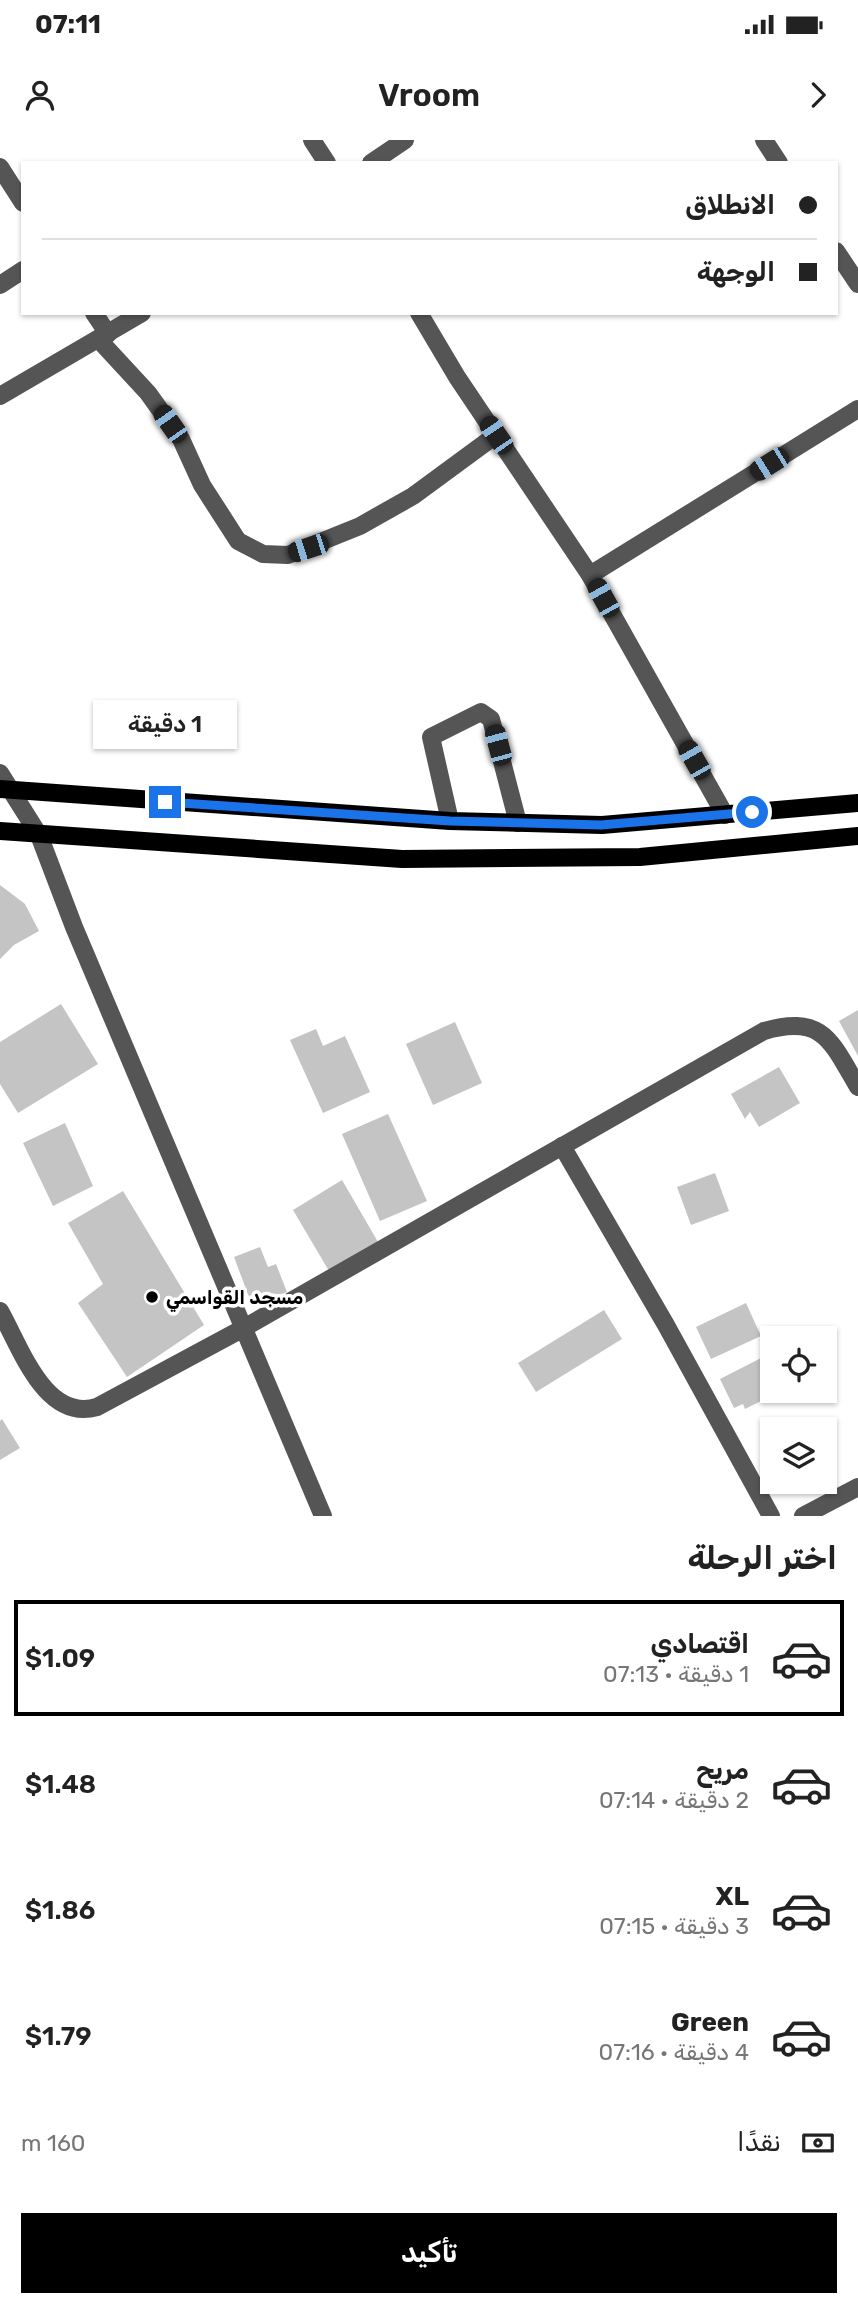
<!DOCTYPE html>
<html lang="ar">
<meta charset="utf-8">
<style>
body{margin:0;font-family:Rubik,Cairo,sans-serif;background:#f6f6f6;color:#222;direction:rtl;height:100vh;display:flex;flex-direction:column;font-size:26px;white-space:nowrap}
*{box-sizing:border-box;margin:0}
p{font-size:23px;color:#767676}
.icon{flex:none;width:38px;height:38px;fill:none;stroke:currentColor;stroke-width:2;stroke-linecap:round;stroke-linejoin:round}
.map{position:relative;height:1376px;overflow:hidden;direction:ltr}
.panel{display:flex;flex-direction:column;background:#fff;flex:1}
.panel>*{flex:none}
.guide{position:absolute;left:21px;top:21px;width:817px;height:154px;border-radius:0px;box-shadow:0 2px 5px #0004;direction:rtl;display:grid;align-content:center;height:154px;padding:0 21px;background:#fff}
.tools{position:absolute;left:760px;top:1186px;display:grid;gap:14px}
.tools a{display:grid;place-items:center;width:77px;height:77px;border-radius:0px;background:#fff;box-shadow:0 2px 5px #0004;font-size:35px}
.end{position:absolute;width:32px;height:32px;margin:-16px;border:9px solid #1a73e8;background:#fff;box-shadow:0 0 0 4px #fff}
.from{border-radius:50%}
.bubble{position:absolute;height:49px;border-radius:0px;background:#fff;box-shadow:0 2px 5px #0004;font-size:23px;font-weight:600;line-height:49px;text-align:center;direction:rtl}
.car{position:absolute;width:21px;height:42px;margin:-21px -10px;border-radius:9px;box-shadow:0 0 5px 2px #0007;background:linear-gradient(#222 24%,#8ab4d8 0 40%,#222 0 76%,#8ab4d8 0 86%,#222 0)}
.guide b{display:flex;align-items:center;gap:24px;height:66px;font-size:26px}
.guide b+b{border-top:2px solid #e0e0e0}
.guide i{width:18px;height:18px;background:#222}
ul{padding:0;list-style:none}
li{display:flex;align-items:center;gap:21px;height:116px;margin:0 14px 10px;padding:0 7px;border:4px solid transparent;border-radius:0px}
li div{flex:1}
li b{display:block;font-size:26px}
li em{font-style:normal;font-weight:600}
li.on{border-color:#000}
li>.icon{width:63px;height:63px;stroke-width:1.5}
h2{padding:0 21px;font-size:32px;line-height:84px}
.pay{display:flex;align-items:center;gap:18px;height:77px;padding:0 21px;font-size:26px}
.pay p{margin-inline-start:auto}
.button{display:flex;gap:14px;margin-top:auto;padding:14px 21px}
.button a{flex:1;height:80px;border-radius:0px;background:#000;color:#fff;font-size:28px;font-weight:600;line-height:80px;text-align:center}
.status{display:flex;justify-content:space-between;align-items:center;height:49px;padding:0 35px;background:#fff;direction:ltr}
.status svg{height:19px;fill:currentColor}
header{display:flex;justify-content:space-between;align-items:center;height:91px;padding:0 21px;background:#fff;font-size:32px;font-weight:600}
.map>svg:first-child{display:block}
</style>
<div class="status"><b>07:11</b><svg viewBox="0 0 49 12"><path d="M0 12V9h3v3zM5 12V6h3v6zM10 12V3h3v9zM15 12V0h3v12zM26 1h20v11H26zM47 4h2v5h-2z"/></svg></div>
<header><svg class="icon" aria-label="forward" viewBox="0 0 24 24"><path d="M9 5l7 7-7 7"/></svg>Vroom<svg class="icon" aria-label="person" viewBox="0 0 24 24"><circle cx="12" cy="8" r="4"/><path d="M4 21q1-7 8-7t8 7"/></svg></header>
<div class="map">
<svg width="858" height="1376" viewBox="0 0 858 1376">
<rect width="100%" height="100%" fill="#fff"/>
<!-- building -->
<g fill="#c4c4c4">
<polygon points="0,745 25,764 39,791 14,805 0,819"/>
<polygon points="61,864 98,924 18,973 0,944 0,902"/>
<polygon points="858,870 858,916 839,881"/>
<polygon points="455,882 482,943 433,965 406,904"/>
<polygon points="316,889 323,906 345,896 370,952 323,973 290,900"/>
<polygon points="779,927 800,963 759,987 750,972 745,979 731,954"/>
<polygon points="388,974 427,1061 380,1081 342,994"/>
<polygon points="65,983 93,1046 53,1066 23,1003"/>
<polygon points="715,1033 729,1071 691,1085 677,1047"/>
<polygon points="342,1040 378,1102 329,1131 293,1070"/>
<polygon points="123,1051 204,1185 127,1237 78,1163 103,1144 68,1083"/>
<polygon points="260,1107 268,1127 276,1124 287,1152 252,1165 234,1117"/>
<polygon points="746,1163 761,1196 711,1219 696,1187"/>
<polygon points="604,1170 622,1199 536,1252 518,1223"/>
<polygon points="765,1216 772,1230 772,1251 781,1251 745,1269 743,1264 734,1268 720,1239"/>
<polygon points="2,1279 20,1308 0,1320 0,1281"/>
</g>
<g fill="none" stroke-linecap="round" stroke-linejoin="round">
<!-- minor -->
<g stroke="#555" stroke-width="18">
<polyline points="312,0 327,23"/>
<polyline points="764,0 779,23"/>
<polyline points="371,23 405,0"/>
<polyline points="0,27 23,63"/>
<polyline points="836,111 858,144"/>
<polyline points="0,145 23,130"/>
<polyline points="94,173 108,194"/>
<polyline points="419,173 457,237 590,435 725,675"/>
<polyline points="99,200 148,253 181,299 202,345 238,401 263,414 288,415 360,386 413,356 496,295"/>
<polyline points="0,256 142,173"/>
<polyline points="590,435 858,269"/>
<polyline points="0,633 39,695 74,787 323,1376"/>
<polyline points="450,681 431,597 481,572 491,579 518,683"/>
<polyline points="562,1006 666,1185 771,1376"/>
<path d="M0 1171C21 1208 45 1282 97 1267L242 1189 764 891C823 874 831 901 858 947"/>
<polyline points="803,1376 858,1347"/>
</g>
<!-- major -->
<g stroke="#000" stroke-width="18">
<polyline points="0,649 450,681 602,685 858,663"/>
<polyline points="0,691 402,719 640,717 858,696"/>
</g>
</g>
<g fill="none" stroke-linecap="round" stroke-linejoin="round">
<!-- route -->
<polyline stroke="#1a73e8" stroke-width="9" points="165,662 450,681 601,685 752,672"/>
</g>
<!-- markers -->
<circle fill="#000" stroke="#fff" stroke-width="2.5" cx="152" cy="1157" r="7"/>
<g text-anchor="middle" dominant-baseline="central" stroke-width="7" stroke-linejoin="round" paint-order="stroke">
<!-- poi labels -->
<g font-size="19" font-weight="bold" fill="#000" stroke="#fff" text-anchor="start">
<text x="166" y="1157">مسجد القواسمي</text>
</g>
</g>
</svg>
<div class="tools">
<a><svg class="icon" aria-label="locate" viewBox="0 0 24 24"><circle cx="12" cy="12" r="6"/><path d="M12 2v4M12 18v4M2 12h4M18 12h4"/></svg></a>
<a><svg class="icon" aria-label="layers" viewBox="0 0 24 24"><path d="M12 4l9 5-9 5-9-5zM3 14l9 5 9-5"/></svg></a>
</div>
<i class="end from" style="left:752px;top:672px"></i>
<i class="end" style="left:165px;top:662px"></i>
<div class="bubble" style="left:93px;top:560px;width:144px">1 دقيقة</div>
<i class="car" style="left:170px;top:284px;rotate:325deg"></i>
<i class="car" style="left:496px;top:295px;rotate:326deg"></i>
<i class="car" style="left:769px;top:324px;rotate:238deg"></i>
<i class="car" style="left:308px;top:408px;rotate:252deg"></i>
<i class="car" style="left:603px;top:458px;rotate:331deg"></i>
<i class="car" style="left:498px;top:605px;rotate:345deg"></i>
<i class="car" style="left:694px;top:620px;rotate:330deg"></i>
<div class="guide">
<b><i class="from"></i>الانطلاق</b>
<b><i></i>الوجهة</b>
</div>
</div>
<section class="panel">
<h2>اختر الرحلة</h2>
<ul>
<li class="on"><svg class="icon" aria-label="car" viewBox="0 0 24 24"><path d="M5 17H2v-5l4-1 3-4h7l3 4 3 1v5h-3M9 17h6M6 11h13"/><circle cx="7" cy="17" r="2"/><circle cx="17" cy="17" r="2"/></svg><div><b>اقتصادي</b><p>1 دقيقة · 07:13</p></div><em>$1.09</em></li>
<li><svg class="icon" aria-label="car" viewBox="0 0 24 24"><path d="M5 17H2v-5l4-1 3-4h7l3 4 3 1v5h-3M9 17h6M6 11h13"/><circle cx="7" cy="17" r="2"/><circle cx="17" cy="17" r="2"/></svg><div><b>مريح</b><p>2 دقيقة · 07:14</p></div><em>$1.48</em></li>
<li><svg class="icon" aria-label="car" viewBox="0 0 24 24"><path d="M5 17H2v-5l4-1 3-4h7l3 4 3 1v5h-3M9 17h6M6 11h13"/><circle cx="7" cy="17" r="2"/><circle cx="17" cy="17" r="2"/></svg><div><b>XL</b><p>3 دقيقة · 07:15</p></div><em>$1.86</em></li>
<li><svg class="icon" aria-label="car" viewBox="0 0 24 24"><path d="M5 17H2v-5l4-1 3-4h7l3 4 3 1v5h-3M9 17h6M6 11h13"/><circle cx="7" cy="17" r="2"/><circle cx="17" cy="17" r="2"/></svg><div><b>Green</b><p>4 دقيقة · 07:16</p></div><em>$1.79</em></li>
</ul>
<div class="pay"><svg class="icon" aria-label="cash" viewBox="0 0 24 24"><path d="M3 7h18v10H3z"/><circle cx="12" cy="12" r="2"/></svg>نقدًا<p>160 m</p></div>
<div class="button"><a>تأكيد</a></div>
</section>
